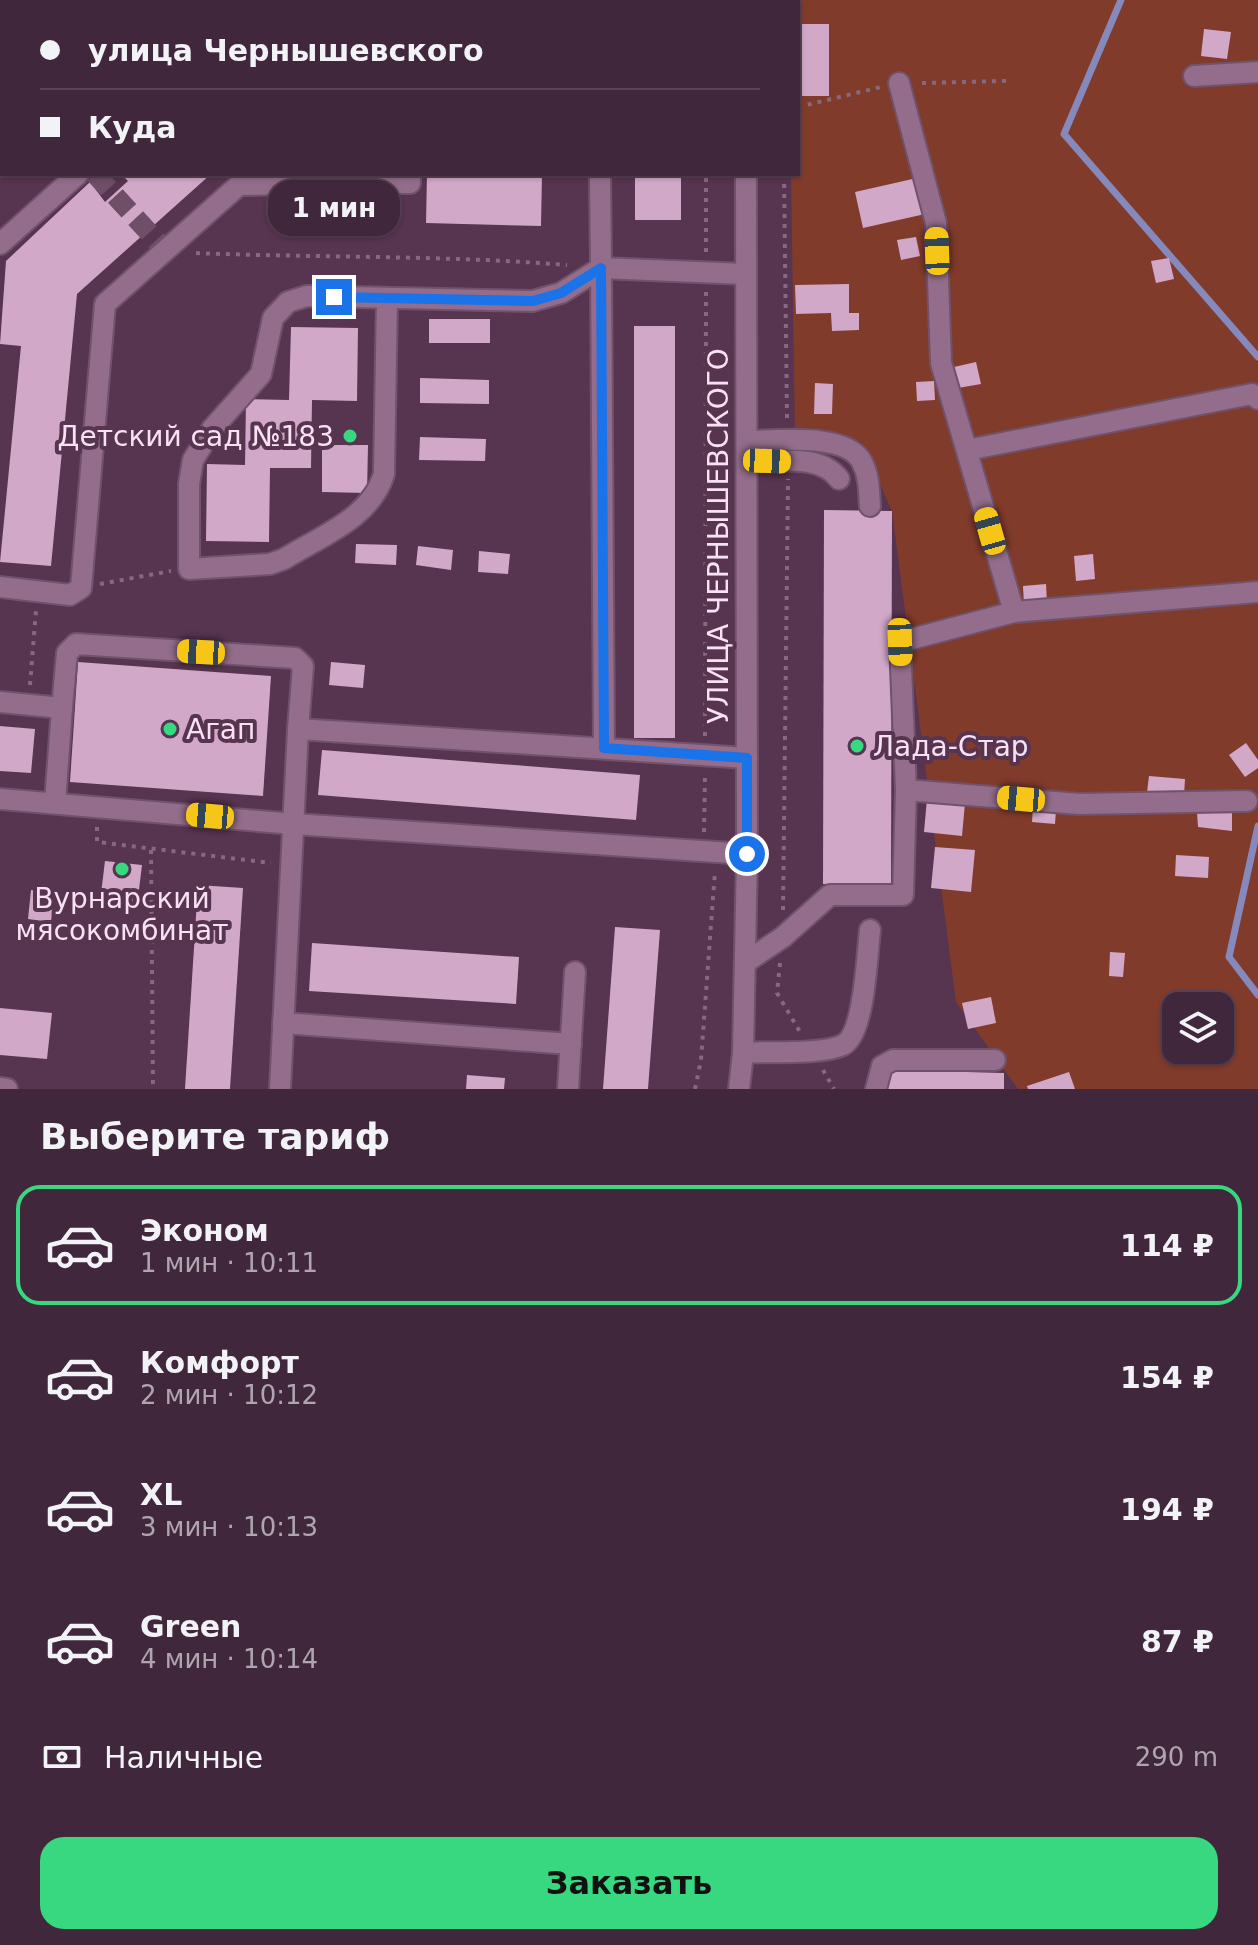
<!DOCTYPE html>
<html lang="ru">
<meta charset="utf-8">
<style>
body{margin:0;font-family:"DejaVu Sans",sans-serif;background:#4c3347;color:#f1f3f6;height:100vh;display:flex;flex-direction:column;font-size:30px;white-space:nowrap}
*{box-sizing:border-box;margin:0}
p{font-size:26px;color:#aea5af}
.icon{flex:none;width:44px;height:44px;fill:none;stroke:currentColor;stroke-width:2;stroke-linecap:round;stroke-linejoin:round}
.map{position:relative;height:1089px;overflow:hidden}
.panel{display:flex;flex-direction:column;background:#41273c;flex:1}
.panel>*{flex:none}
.guide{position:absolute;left:0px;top:0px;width:800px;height:176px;box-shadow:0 2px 6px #0004,0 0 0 2px #5a4456;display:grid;align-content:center;height:176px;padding:0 40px;background:#41273c}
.tools{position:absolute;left:1162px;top:992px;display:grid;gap:16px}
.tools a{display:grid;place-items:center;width:72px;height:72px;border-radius:16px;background:#41273c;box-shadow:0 2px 6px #0004,0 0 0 2px #5a4456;font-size:40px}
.end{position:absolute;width:36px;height:36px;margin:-18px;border:10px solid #1a73e8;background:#fff;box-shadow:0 0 0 4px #fff}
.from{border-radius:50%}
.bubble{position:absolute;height:56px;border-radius:24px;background:#41273c;box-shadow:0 2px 6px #0004,0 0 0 2px #5a4456;font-size:26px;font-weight:700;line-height:56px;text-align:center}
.car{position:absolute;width:24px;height:48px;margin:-24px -12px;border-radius:10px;box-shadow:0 0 6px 2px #0007;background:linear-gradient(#f5c518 24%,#345 0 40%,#f5c518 0 76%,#345 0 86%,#f5c518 0)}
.guide b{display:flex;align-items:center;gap:28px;height:76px;font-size:30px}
.guide b+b{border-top:2px solid #5a4456}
.guide i{width:20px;height:20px;background:#f1f3f6}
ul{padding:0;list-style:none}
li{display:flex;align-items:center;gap:24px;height:120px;margin:0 16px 12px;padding:0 24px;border:4px solid transparent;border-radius:24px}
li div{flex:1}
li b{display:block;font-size:30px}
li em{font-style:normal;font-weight:700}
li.selected{border-color:#37d880}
li>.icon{width:72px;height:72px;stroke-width:1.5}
h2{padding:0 40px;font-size:36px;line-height:96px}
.pay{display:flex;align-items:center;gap:20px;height:88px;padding:0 40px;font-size:30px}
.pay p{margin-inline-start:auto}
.cta{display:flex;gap:16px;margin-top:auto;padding:16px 40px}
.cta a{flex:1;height:92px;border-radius:24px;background:#37d880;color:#111;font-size:32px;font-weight:700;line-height:92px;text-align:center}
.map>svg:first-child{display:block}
</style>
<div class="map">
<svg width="1258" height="1089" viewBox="0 0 1258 1089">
<rect width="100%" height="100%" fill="#573450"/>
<!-- garden -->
<path fill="#813b2b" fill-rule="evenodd" d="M788 0H1258V1089H1018L956 1002 892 511 861 442 795 438 791 174H798V2ZM1176 1006H1220V1050H1176Z"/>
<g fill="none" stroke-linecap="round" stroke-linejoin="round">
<!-- stream -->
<g stroke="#8689bc" stroke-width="7">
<polyline points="1121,0 1064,134 1258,357"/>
<polyline points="1258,826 1229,957 1258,995"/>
</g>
</g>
<!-- building -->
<g fill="#d2a8c8">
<rect x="798" y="24" width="31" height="72"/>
<polygon points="1204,29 1231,32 1227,59 1201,56"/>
<polygon points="121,174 211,174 77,294 51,566 0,562 21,346 0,344 6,261 90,182 105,202 128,181"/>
<polygon points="427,174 542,174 541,226 426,223"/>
<rect x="635" y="174" width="46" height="46"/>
<polygon points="917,178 925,214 863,228 855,192"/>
<polygon points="916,237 920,256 901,260 897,240"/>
<polygon points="1169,258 1174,279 1156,283 1151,261"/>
<polygon points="849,284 849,313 859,313 859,330 832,331 831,313 796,314 795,285"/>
<rect x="429" y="319" width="61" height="24"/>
<rect x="634" y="326" width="41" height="412"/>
<polygon points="291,327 358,328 357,401 312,400 311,468 270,468 269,542 206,541 207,464 245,465 246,399 289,400"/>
<polygon points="976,362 981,384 958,388 954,367"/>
<polygon points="420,378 489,380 489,404 420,403"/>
<polygon points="934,381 935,400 917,401 916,382"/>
<polygon points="815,383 833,384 832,414 814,414"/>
<polygon points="420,437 486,439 485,461 419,460"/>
<polygon points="322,445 368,445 367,493 322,492"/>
<polygon points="824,510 892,511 891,885 823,884"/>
<polygon points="356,544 397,545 396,565 355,563"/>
<polygon points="418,546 453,550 451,570 416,565"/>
<polygon points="479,551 510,554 508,574 478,572"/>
<polygon points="1093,554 1095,579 1076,581 1074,556"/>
<polygon points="1046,584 1047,603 1024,605 1023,586"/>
<polygon points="78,662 271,676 263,796 70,782"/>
<polygon points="331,662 365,665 363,688 329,685"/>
<polygon points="0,726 35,729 31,773 0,771"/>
<polygon points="1246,743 1258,760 1258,768 1245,777 1229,755"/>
<polygon points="322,750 640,775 636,820 318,795"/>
<polygon points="1149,776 1185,779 1184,795 1147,792"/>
<polygon points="927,799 965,803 962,836 924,832"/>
<polygon points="1033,808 1056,810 1055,824 1032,822"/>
<polygon points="1232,810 1232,831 1198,827 1197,812"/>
<polygon points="935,847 975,850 971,892 931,888"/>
<polygon points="1176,855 1209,857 1208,878 1175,876"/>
<polygon points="105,861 142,865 137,906 100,902"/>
<polygon points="198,885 243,888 230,1089 185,1089"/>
<polygon points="31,890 54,892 51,922 28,919"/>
<polygon points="615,927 660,930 648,1089 603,1089"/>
<polygon points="312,943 519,957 516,1004 309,991"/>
<polygon points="1110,952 1125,953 1123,977 1109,976"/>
<polygon points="991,997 996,1023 968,1029 962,1003"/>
<polygon points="0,1008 52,1013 47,1059 0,1055"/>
<polygon points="888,1070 1004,1073 1004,1089 888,1089"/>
<polygon points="1069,1072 1075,1089 1028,1089 1027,1086"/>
<polygon points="467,1075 505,1078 504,1089 466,1089"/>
</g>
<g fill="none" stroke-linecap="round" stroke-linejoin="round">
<!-- minor-tunnel -->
<polyline stroke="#6f4e68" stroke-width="20" stroke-dasharray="20 10" stroke-linecap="butt" points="95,174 166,251"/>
<!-- minor casing -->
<g stroke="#70526a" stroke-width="24">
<g id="minor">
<polyline points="598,0 598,2"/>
<polyline points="748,2 748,0"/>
<polyline points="1194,76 1258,72"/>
<polyline points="899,83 936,223 941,363 1014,612"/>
<polyline points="600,174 601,268 745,274"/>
<polyline points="0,244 78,174"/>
<polyline points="601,268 604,748"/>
<path d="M387 298 384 474C371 518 321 536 284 559L270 564 189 569V484L193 460 212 429 261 374 273 318 288 302 307 296 533 301 561 293 601 268"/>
<path d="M747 441C776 441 847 432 862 462 869 475 869 490 870 506"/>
<polyline points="967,450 1252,394 1258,399"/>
<path d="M747 461C777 462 820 453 839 479"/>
<polyline points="0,587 70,595 81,588 105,304 239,185 410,183 410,174"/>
<polyline points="0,702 62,708 55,803"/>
<polyline points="62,708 67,653 76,644 295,658 303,666 298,729"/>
<polyline points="906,790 1079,804 1247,801"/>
<polyline points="0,799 294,824 747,854"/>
<polyline points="746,962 783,937 830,895 903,895 906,790 900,642 1014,612 1258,592"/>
<polyline points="283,1023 571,1044"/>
<path d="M743 1053C768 1051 821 1055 843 1045 865 1034 867 953 870 930"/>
<polyline points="0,1088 7,1089"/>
<polyline points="280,1089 298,729 747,758"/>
<polyline points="568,1089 575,972"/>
<polyline points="739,1089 743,1053 747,854 746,174"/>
<polyline points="876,1089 882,1066 893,1060 995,1060"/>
</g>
</g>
<!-- path -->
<g stroke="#876881" stroke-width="4" stroke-dasharray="4 6" stroke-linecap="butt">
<polyline points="784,0 784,2"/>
<polyline points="707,2 707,0"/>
<polyline points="0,62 2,65"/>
<polyline points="922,83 1006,81"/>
<polyline points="798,107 881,87"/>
<polyline points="784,174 787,419"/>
<polyline points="706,252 706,174"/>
<path d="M196 253C319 258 443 255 567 265"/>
<polyline points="100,584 171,571"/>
<polyline points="30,685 36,610"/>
<polyline points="705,736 706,292"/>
<polyline points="97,827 97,842 271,863"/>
<polyline points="704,832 705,776"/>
<polyline points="151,850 153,1089"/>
<polyline points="783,910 788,479"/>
<polyline points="780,963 777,993 800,1032"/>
<polyline points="823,1070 834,1089"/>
<polyline points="695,1089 701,1060 715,871"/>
</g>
<!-- minor -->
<use href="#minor" stroke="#936d8b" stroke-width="20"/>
</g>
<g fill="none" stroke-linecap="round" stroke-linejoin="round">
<!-- route -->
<polyline stroke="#1a73e8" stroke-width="10" points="334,297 533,301 561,293 601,268 604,748 747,758 747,854"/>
</g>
<!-- markers -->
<g fill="#37d880" stroke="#573450" stroke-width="3">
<circle cx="350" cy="436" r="8"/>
<circle cx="170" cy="729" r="8"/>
<circle cx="857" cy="746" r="8"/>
<circle cx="122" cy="869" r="8"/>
</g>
<g text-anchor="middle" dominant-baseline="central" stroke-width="8" stroke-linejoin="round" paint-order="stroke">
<!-- poi labels -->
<g font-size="28" fill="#f7e1f2" stroke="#573450" text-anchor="start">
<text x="334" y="436" text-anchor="end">Детский сад №183</text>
<text x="186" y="729">Агап</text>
<text x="873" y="746">Лада-Стар</text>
<text x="122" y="898" text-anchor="middle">Вурнарский<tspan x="122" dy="32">мясокомбинат</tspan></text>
</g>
<!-- street labels -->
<g font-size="28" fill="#f7e1f2" stroke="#573450">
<text transform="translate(718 536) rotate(-90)">УЛИЦА ЧЕРНЫШЕВСКОГО</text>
</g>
</g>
</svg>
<div class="tools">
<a><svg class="icon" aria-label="layers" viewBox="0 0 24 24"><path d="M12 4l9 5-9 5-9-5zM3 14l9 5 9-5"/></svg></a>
</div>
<i class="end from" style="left:747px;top:854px"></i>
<i class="end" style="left:334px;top:297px"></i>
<div class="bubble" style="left:268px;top:180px;width:132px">1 мин</div>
<i class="car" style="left:937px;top:251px;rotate:358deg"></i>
<i class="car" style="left:767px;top:461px;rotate:92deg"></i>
<i class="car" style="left:990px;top:531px;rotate:344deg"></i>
<i class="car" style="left:900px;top:642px;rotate:178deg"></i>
<i class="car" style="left:201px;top:652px;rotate:273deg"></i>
<i class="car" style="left:1021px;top:799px;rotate:275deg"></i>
<i class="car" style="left:210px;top:816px;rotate:275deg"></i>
<div class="guide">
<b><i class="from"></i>улица Чернышевского</b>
<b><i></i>Куда</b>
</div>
</div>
<section class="panel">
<h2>Выберите тариф</h2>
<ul>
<li class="selected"><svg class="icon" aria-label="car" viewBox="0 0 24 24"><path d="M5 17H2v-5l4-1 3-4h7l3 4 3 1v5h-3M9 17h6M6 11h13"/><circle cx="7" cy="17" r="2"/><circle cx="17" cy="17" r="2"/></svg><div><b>Эконом</b><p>1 мин · 10:11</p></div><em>114 ₽</em></li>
<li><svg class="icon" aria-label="car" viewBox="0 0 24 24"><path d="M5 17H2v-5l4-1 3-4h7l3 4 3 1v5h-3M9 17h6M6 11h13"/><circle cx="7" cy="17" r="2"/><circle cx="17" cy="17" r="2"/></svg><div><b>Комфорт</b><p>2 мин · 10:12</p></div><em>154 ₽</em></li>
<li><svg class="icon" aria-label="car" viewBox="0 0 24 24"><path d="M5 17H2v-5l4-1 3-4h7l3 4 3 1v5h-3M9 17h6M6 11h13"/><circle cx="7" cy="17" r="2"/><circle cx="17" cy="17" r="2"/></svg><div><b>XL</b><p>3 мин · 10:13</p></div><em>194 ₽</em></li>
<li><svg class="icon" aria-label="car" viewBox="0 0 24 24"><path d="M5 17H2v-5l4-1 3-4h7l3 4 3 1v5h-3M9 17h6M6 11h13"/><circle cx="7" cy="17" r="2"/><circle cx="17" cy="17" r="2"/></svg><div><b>Green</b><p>4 мин · 10:14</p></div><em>87 ₽</em></li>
</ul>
<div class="pay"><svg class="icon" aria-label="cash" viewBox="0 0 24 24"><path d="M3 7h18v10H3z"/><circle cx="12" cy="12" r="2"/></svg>Наличные<p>290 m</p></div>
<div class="cta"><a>Заказать</a></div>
</section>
